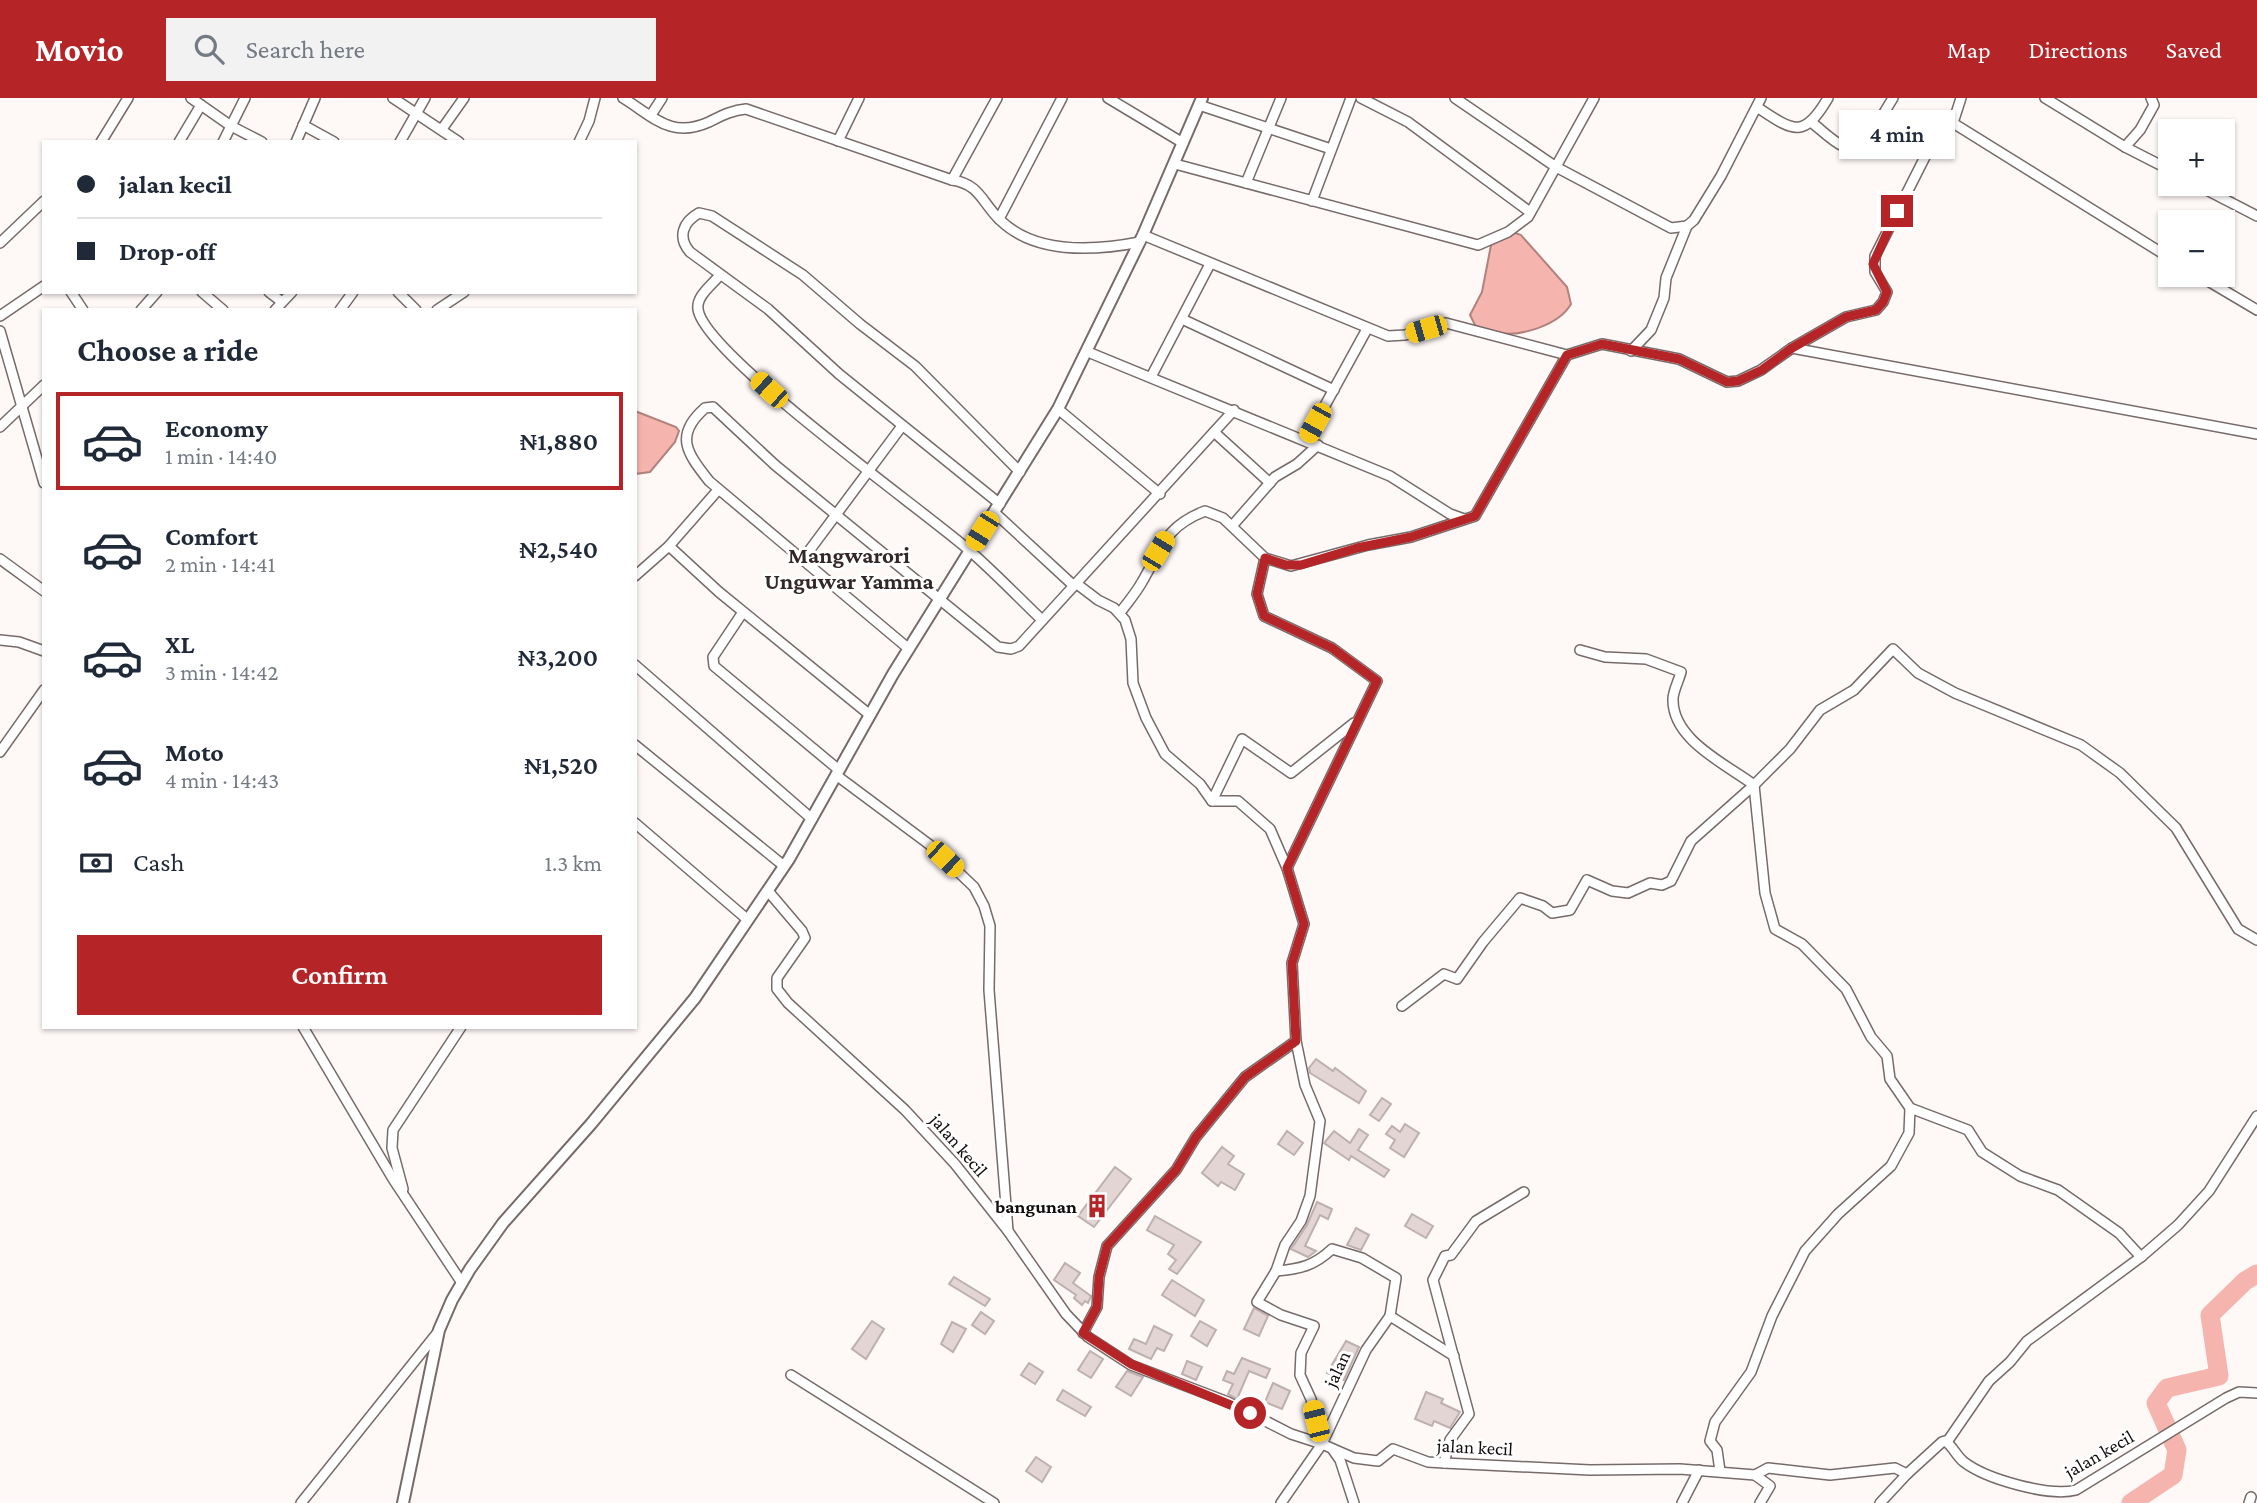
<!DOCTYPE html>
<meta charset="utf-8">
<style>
body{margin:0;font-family:"Crimson Pro",serif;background:#f2f2f3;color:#1f2937;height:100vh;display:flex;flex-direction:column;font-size:26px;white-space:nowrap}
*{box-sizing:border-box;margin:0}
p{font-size:23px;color:#747a83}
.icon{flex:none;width:38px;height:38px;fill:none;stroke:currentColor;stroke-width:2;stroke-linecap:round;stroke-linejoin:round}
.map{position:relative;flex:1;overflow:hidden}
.side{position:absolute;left:42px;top:210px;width:595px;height:721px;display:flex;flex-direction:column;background:#fff;border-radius:0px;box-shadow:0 2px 5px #0004}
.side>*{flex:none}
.top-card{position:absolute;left:42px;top:42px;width:595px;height:154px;border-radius:0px;box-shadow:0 2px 5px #0004;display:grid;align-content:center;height:154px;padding:0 35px;background:#fff}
.buttons{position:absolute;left:2158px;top:21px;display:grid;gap:14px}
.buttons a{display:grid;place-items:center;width:77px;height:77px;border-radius:0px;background:#fff;box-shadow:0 2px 5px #0004;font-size:35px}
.end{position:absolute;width:32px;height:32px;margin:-16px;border:9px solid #b52527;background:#fff;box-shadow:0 0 0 4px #fff}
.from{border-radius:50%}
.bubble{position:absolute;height:49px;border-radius:0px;background:#fff;box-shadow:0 2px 5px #0004;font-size:23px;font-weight:600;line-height:49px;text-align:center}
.car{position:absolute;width:21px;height:42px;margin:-21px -10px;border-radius:9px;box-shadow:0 0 5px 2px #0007;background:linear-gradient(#f5c518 24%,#345 0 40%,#f5c518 0 76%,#345 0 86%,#f5c518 0)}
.top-card b{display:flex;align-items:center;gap:24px;height:66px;font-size:26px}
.top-card b+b{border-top:2px solid #e0e1e3}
.top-card i{width:18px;height:18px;background:#1f2937}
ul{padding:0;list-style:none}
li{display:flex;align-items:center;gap:21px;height:98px;margin:0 14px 10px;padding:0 21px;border:4px solid transparent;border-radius:0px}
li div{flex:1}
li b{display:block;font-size:26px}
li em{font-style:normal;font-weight:600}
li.on{border-color:#b52527}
li>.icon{width:63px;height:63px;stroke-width:1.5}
h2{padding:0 35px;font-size:32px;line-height:84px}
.pay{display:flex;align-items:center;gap:18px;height:77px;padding:0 35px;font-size:26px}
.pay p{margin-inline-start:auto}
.action{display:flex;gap:14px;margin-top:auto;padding:14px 35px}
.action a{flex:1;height:80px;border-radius:0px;background:#b52527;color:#fff;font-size:28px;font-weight:600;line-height:80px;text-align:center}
header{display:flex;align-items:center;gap:42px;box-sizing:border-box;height:98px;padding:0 35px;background:#b52527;color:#fff}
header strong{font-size:33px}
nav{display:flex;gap:38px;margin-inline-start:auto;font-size:24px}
.search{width:490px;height:63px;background:#f2f2f3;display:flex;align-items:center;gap:18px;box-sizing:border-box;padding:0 24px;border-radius:0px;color:#747a83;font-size:26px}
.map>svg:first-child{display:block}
</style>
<header>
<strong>Movio</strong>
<div class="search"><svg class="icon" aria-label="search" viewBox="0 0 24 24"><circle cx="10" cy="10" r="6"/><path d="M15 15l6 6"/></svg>Search here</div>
<nav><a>Map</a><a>Directions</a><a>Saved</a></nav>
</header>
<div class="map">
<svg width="2257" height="1405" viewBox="0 0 2257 1405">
<rect width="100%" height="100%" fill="#fef8f7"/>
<!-- water -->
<g fill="#f5b4ad" stroke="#b1827d" stroke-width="2">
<path d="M1513 134 1521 137 1567 189 1571 206C1559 227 1521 239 1497 235 1490 234 1483 231 1476 229L1470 217 1482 194 1491 147Z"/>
<polygon points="635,313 676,329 679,333 675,344 650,374 635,376"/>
</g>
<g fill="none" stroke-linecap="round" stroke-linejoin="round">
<!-- river -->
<polyline stroke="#f5b4ad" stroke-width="19" points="2131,1405 2173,1377 2177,1352 2156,1305 2167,1290 2219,1278 2210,1217 2245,1183 2257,1176"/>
</g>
<!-- building -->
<g fill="#e2d5d3" stroke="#bdb0ae" stroke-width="2">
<polygon points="1316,961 1333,973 1335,970 1366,993 1359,1005 1310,975 1309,970"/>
<polygon points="1382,1000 1391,1006 1379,1023 1370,1017"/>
<polygon points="1405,1026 1419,1035 1404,1059 1390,1050 1395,1042 1386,1036 1392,1028 1400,1034"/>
<polygon points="1359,1031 1368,1037 1358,1052 1389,1072 1384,1079 1351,1058 1349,1062 1324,1045 1334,1033 1350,1045"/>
<polygon points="1287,1033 1303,1045 1294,1057 1278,1046"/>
<polygon points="1222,1049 1234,1058 1228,1066 1244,1076 1235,1092 1221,1084 1218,1088 1202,1075"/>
<polygon points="1115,1069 1131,1081 1094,1129 1078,1118"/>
<polygon points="1317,1104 1332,1111 1328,1121 1320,1117 1305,1148 1316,1153 1308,1159 1291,1151 1307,1127"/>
<polygon points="1412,1116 1433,1128 1426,1140 1405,1128"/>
<polygon points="1155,1118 1201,1144 1177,1176 1169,1171 1176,1162 1168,1156 1174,1147 1147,1132"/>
<polygon points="1356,1130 1369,1137 1361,1152 1347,1147"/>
<polygon points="1065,1165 1080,1175 1073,1185 1091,1198 1088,1205 1085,1203 1082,1207 1074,1200 1076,1197 1054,1182"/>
<polygon points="954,1179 990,1201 985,1208 949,1186"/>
<polygon points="1172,1182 1204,1202 1195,1218 1162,1197"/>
<polygon points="1254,1210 1268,1218 1259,1238 1244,1231"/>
<polygon points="981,1214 994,1223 985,1236 972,1227"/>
<polygon points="872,1223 884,1231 866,1261 852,1251"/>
<polygon points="1200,1223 1216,1232 1207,1248 1191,1238"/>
<polygon points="952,1224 966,1231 953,1254 941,1246"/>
<polygon points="1154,1228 1172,1237 1164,1253 1157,1250 1151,1261 1129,1251 1134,1241 1146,1246"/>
<polygon points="1346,1243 1359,1249 1344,1282 1327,1275"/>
<polygon points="1090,1253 1103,1261 1091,1280 1078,1272"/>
<polygon points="1242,1260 1270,1271 1266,1280 1249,1273 1237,1301 1228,1296 1233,1286 1223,1282 1227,1273 1234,1276"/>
<polygon points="1187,1263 1202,1269 1196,1282 1182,1276"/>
<polygon points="1029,1265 1043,1274 1035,1286 1021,1277"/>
<polygon points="1127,1273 1143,1279 1131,1298 1116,1289"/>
<polygon points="1273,1285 1290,1293 1282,1311 1265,1304"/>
<polygon points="1063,1292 1091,1309 1085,1318 1057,1302"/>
<polygon points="1426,1294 1443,1301 1441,1305 1460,1314 1450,1330 1434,1323 1432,1328 1415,1321"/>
<polygon points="1036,1359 1051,1369 1042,1384 1026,1373"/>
</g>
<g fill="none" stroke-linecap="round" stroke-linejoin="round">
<!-- minor casing -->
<g stroke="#776b69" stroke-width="12">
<g id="minor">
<polyline points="191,0 231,28 262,44"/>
<polyline points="393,0 459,44"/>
<path d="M623 0C654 19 671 41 709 24 721 18 732 12 746 11L952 82C980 86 982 105 1000 122 1036 157 1094 153 1140 144"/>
<polyline points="1108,0 1183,45"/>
<polyline points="1361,0 1408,24 1530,114"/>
<polyline points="1455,0 1556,69 1671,130 1687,128"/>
<polyline points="2045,0 2125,49 2170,72"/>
<polyline points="1199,7 1331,51"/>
<path d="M1757 9C1792 32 1803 43 1828 0"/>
<polyline points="651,17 662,0"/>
<path d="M1811 24C1825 34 1847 60 1864 48L1893 0"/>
<polyline points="1953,25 2170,160"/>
<polyline points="303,27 334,44"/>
<polyline points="442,31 464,0"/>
<polyline points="838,43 859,0"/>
<polyline points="101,44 128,0"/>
<polyline points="179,44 201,7"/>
<polyline points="223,44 245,0"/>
<polyline points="296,44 315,0"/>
<polyline points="400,44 425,0"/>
<polyline points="579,44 589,23 595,0"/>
<polyline points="2125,49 2140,32 2154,7 2151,0"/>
<polyline points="1175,66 1478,147 1508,134 1528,119 1594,0"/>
<polyline points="952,82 997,0"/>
<polyline points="1246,85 1281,0"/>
<polyline points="2195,86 2257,118"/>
<polyline points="1312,103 1351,0"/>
<polyline points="999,121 1062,0"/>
<polyline points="1143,137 1388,238 1405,237 1446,225 1567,257 1602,246 1679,261 1727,284 1738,283 1761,272 1792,250 1846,219 1876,212 1883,204 1887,194 1875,174 1875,158 1931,47 1953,25 1961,0"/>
<polyline points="0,145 44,103"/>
<path d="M720 177C713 186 696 198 698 211 703 256 926 414 970 453 995 475 1018 499 1042 522"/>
<polyline points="2198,177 2257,212"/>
<polyline points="71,194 83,212"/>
<polyline points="202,194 223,212"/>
<polyline points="269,194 282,204"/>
<polyline points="398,194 416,212"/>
<polyline points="141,212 157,194"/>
<polyline points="275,212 292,194"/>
<polyline points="340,212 353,194"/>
<polyline points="437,212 464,194"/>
<polyline points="0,218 44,188"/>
<polyline points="1182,221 1334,292"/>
<polyline points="0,233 44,385"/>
<polyline points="1792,250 2257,336"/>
<polyline points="1631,253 1651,232 1664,200 1666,180 1687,128 1694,122 1721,78 1761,0"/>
<polyline points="1088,254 1390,378 1450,416 1464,421"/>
<polyline points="1151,279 1210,166"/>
<polyline points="1058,311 1160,396"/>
<polyline points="0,329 44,287"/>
<polyline points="1214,334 1270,385"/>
<polyline points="1306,342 1367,231"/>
<path d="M1000 406 839 276 768 211 690 154C677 139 683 124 699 115L712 118 803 177 860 226 915 268 1020 374"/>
<polyline points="994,414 1074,488"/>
<polyline points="1232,428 1275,379 1297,366 1318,347"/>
<polyline points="669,448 719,494 870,617"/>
<polyline points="1265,460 1257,496 1264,518 1332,550 1377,583 1287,770"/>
<polyline points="0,461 44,493"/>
<polyline points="803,461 902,328"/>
<polyline points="635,478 669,448 718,392"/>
<polyline points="1077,486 1098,502 1114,510 1125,522 1131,541 1133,585 1146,620 1165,656 1200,686 1212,703 1238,703 1270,731 1287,770 1304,826 1292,865 1296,943 1305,987 1320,1023 1310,1098 1301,1123 1285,1147 1276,1173 1257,1204 1281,1217 1314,1228 1301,1255 1300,1277 1311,1301 1322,1346"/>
<polyline points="743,514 713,559 714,568 839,672"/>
<path d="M1120 515C1127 505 1136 495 1142 484 1162 450 1164 429 1205 413L1223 420 1265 460 1291 468 1368 447 1411 439 1475 418 1567 257"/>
<polyline points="0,542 19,544 44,553"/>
<path d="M909 551 709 383C688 356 673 338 705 310L713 309 775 367 998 549 1011 551 1019 548 1234 312"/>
<path d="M1580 552 1605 559 1646 561 1681 574C1679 582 1673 593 1673 601 1672 642 1726 666 1754 687L1790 651 1820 612 1854 592 1893 551 1918 575 1955 595 2081 647 2120 675 2176 730 2238 831 2257 842"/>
<polyline points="635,567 812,721"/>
<polyline points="635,647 784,768"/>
<polyline points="0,654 44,592"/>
<polyline points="836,677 930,747 974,789 984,808 990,828 989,892 1008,1133"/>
<polyline points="1754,687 1765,795 1775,831 1802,846 1846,891 1871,939 1887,958 1890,981 1910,1010 1968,1032 1982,1054 2020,1078 2058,1092 2119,1135 2141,1159"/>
<polyline points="1212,703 1242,641 1291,675 1354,625"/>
<polyline points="635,725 748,822"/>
<path d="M768 793 802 833 805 840 777 880V891L788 905 905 1012 955 1066 1008 1133 1066 1216 1088 1239 1131 1267 1228 1304 1291 1336 1322 1346 1354 1360 1378 1363 1393 1351 1428 1364 1444 1365 1590 1372 1680 1371 1755 1377 1768 1370 1830 1377 1895 1370 1907 1376 1942 1344 1945 1343C1953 1348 1956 1358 1964 1364 1986 1381 2049 1399 2076 1392L2226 1300 2239 1294 2257 1295"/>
<polyline points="1402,908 1444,876 1457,881 1483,844 1520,800 1543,808 1552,815 1570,812 1587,782 1612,793 1628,795 1650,785 1662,787 1671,783 1691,743 1754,687"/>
<polyline points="303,929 393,1081 462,1185"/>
<polyline points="403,1091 392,1050 393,1032 461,929"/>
<path d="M1276 1173C1300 1171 1314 1168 1332 1151L1362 1160 1396 1180 1390 1218"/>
<polyline points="1083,1235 1097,1209 1099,1179 1107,1148 1176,1072 1196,1039 1245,979 1296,943"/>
<polyline points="791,1277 994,1405"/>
<polyline points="1947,1344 1989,1283 2010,1264 2027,1243 2141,1159 2178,1127 2209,1093 2257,1018"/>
<polyline points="1333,1352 1340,1362 1354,1405"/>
<polyline points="1444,1365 1450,1342 1469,1316 1433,1182 1445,1158 1451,1157 1476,1123 1524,1094"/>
<polyline points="1720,1373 1717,1352 1710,1343 1715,1324 1751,1274 1772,1218 1805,1153 1838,1116 1891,1068 1909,1035 1910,1010"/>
<polyline points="1755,1377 1770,1388 1760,1405"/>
<polyline points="301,1405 438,1234"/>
<polyline points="1281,1405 1322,1346 1366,1252 1390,1218 1454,1258"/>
<polyline points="1682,1405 1699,1372"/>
<polyline points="1880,1405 1907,1376"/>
<polyline points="2249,1405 2251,1399"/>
</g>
</g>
<!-- tertiary casing -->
<g stroke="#776b69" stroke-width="14">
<polyline id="tertiary" points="403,1405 439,1232 452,1202 470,1171 503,1125 591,1026 695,900 789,761 893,576 1058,311 1143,137 1202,0"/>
</g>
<!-- minor -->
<use href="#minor" stroke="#fff" stroke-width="9"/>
<!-- tertiary -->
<use href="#tertiary" stroke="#fff" stroke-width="10"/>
</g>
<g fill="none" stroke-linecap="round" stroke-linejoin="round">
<!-- route -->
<polyline stroke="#b52527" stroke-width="9" points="1250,1315 1131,1266 1083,1235 1097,1209 1099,1179 1107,1148 1176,1072 1196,1039 1245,979 1296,943 1292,865 1304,826 1287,770 1377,583 1332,550 1264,518 1257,496 1265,460 1286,467 1301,467 1357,450 1411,439 1475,418 1567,257 1602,246 1679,261 1727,284 1738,283 1762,272 1792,250 1846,219 1876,212 1883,204 1887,194 1873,166 1897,113"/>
</g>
<!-- icons -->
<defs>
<g id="building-bare" transform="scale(1.89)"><path d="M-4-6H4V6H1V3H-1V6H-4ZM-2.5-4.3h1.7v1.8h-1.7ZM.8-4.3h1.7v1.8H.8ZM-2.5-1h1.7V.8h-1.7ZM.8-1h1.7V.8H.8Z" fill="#b52527" stroke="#fff" stroke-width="2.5" paint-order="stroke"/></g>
</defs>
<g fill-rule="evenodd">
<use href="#building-bare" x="1097" y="1108"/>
</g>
<g text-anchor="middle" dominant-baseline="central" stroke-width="6" stroke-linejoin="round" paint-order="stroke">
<!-- street labels -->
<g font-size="19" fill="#110d0c" stroke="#fff">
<text transform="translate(959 1047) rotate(49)">jalan kecil</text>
<text transform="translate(1337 1271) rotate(-65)">jalan</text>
<text transform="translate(1475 1349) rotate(3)">jalan kecil</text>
<text transform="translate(2099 1356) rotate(-30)">jalan kecil</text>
</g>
<!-- poi labels -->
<g font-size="19" font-weight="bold" fill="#110d0c" stroke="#fff" text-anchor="end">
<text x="1077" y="1108">bangunan</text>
</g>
<!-- quarter labels -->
<g font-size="23" font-weight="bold" fill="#332827" stroke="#fff">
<text x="849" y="457">Mangwarori<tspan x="849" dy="26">Unguwar Yamma</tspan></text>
</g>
</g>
</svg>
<div class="buttons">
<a>+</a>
<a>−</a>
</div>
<i class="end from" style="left:1250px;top:1315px"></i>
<i class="end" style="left:1897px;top:113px"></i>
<div class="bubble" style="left:1839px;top:12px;width:116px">4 min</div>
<i class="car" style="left:1426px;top:231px;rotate:254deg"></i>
<i class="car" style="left:769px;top:292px;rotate:312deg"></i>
<i class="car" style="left:1315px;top:325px;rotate:209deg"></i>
<i class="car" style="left:982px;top:433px;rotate:212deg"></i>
<i class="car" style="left:1158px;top:453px;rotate:31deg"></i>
<i class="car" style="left:945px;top:761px;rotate:133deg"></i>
<i class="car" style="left:1316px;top:1323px;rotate:346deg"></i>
<div class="top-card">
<b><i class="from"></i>jalan kecil</b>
<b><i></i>Drop-off</b>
</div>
<section class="side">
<h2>Choose a ride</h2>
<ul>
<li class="on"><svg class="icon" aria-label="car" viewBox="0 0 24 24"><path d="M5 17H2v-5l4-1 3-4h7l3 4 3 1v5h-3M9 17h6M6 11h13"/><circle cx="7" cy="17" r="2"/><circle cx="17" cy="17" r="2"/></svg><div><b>Economy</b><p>1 min · 14:40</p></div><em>₦1,880</em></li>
<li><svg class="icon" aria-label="car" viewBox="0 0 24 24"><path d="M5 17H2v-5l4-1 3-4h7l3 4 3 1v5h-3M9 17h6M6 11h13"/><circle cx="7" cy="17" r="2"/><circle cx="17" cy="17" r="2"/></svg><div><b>Comfort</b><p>2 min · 14:41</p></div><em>₦2,540</em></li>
<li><svg class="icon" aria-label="car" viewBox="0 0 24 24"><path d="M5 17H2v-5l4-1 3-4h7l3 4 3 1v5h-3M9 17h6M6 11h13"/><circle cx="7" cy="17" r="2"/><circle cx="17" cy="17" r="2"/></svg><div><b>XL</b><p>3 min · 14:42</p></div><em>₦3,200</em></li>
<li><svg class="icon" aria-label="car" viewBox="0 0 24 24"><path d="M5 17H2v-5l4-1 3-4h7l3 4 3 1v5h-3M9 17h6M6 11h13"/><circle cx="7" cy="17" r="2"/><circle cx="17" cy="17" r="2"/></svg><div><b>Moto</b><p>4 min · 14:43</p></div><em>₦1,520</em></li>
</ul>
<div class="pay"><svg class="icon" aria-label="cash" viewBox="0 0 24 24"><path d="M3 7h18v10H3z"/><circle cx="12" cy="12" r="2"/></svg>Cash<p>1.3 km</p></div>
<div class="action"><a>Confirm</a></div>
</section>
</div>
